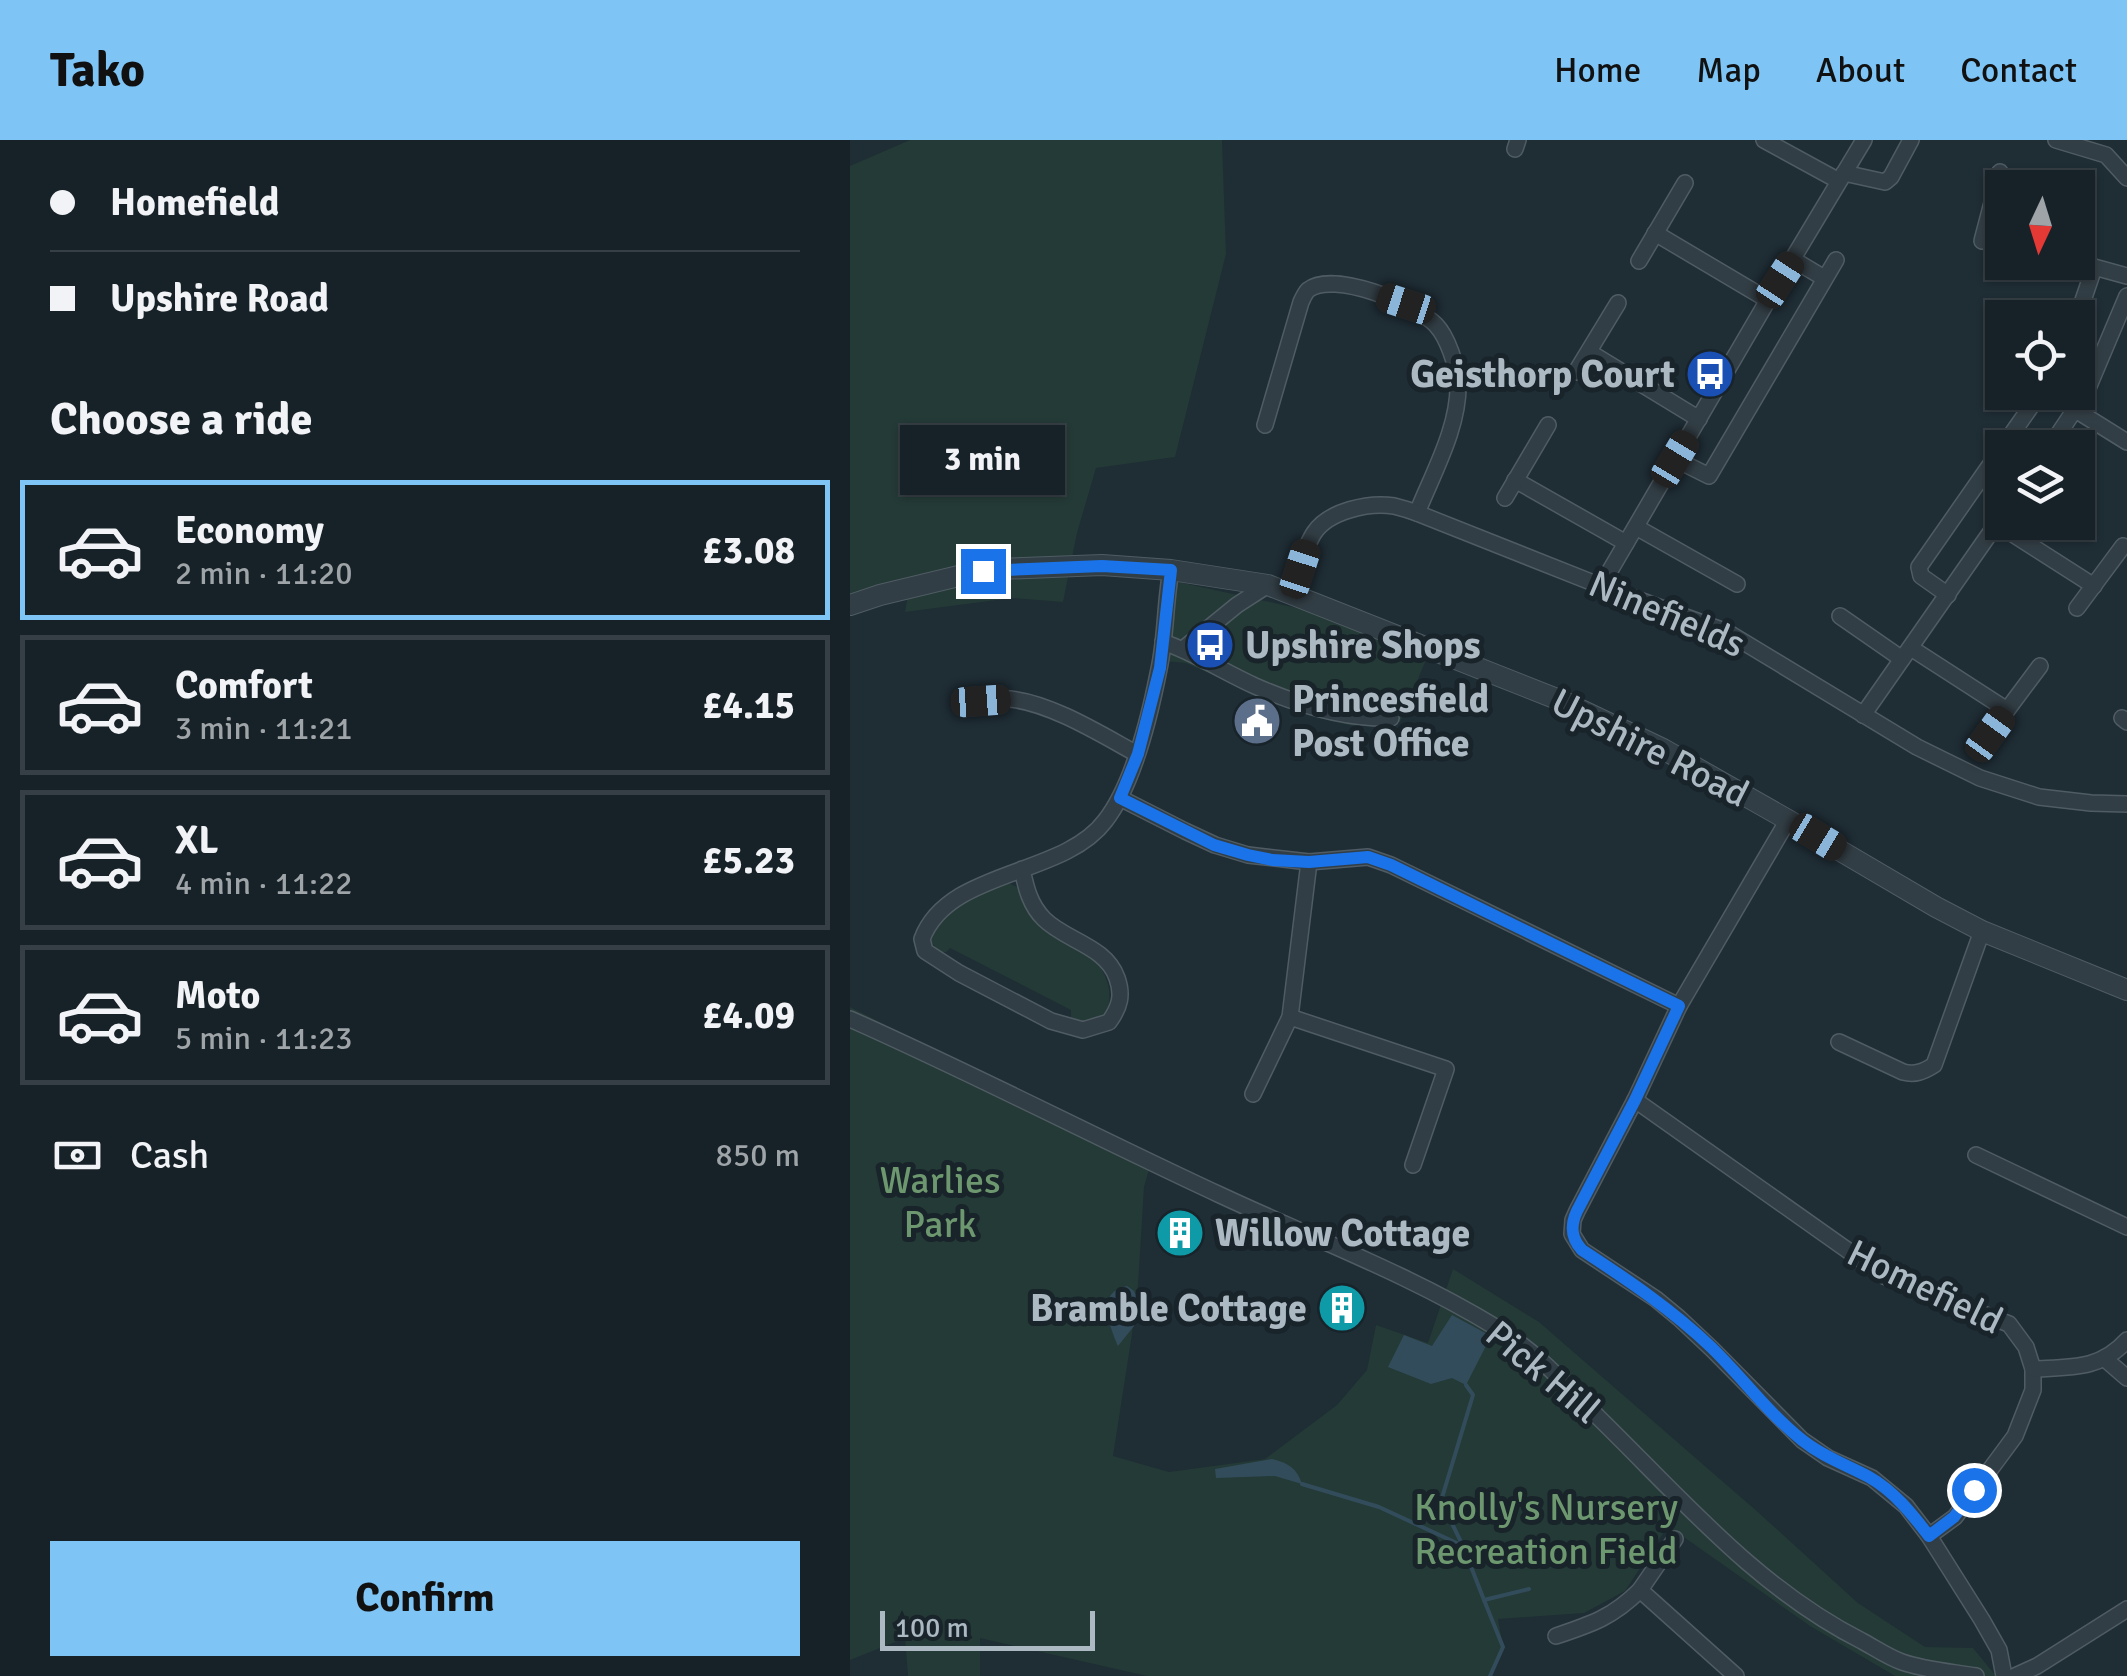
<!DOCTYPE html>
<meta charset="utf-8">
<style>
body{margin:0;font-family:Signika,sans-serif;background:#202a30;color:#f1f3f6;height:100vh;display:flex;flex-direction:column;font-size:38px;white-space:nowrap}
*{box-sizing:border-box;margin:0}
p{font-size:32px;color:#9ea4a8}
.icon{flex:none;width:55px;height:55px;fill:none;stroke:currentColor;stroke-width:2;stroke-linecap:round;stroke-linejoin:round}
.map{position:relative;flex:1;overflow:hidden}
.sheet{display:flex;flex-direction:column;background:#172228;width:850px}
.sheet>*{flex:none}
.top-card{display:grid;align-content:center;height:220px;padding:0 50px;background:#172228}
.needle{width:65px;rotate:184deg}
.tools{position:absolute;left:1135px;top:30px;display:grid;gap:20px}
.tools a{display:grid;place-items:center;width:110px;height:110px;border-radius:0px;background:#172228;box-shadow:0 2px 8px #0004,0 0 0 2px #363f45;font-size:50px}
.scale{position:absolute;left:30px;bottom:25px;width:215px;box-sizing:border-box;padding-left:10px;border:5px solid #acb9c3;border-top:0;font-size:28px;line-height:35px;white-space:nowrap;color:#acb9c3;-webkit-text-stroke:8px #18232a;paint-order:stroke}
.end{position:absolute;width:45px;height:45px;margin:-22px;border:12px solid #1a73e8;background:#fff;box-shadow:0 0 0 5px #fff}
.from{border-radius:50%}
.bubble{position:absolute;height:70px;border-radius:0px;background:#172228;box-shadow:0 2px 8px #0004,0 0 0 2px #363f45;font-size:32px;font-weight:700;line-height:70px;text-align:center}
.car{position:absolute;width:30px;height:60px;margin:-30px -15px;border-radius:12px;box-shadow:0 0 8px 2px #0007;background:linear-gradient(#222 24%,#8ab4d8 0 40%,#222 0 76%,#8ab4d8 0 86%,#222 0)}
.top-card b{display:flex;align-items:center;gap:35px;height:95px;font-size:38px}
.top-card b+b{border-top:2px solid #363f45}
.top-card i{width:25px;height:25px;background:#f1f3f6}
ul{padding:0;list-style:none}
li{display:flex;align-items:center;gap:30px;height:140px;margin:0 20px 15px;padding:0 30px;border:5px solid #363f45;border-radius:0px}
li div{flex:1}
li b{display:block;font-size:38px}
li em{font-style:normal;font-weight:700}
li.selected{border-color:#7ec4f5}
li>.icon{width:90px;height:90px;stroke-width:1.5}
h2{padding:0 50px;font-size:45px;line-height:120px}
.pay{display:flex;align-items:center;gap:25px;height:110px;padding:0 50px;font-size:38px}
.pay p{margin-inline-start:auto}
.action{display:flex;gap:20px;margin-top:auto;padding:20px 50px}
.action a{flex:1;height:115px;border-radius:0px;background:#7ec4f5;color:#111;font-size:40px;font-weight:700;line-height:115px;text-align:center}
header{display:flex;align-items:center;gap:60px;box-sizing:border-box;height:140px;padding:0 50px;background:#7ec4f5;color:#111}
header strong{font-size:48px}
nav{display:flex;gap:55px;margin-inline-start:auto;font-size:35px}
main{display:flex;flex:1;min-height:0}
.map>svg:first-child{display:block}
</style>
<header>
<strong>Tako</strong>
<nav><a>Home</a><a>Map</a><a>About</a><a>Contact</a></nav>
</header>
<main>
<section class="sheet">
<div class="top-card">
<b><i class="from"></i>Homefield</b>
<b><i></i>Upshire Road</b>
</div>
<h2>Choose a ride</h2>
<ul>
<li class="selected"><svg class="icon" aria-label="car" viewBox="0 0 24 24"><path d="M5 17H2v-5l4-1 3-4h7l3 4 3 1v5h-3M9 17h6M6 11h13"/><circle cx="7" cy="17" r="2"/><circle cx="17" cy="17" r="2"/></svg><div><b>Economy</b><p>2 min · 11:20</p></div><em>£3.08</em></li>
<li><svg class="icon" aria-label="car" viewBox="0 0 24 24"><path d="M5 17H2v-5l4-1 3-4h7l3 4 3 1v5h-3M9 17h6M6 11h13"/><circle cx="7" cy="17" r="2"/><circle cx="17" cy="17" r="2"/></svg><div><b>Comfort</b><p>3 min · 11:21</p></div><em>£4.15</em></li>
<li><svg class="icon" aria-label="car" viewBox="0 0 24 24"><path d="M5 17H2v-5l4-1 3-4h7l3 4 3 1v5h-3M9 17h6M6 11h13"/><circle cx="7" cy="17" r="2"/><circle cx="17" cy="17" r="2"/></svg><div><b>XL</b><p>4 min · 11:22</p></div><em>£5.23</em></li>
<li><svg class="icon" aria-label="car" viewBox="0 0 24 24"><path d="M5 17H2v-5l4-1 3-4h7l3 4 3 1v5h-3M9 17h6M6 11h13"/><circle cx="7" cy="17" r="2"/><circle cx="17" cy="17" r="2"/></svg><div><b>Moto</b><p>5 min · 11:23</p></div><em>£4.09</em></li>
</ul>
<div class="pay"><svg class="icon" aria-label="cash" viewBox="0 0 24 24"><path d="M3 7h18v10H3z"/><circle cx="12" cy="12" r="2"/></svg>Cash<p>850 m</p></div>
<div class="action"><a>Confirm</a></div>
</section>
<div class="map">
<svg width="1277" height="1536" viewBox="0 0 1277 1536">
<rect width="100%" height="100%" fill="#1f2d35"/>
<!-- green -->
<g fill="#243a36">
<polygon points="60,0 372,0 376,114 325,317 246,328 227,393 213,462 162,458 55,472 59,449 0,466 0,26"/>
<polygon points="319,440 447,468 581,508 550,582 504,586 481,581 444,571 336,523 315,521"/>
<path d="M154 741 167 747C174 762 180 776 192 787 218 808 252 810 259 849 260 860 260 869 251 877 242 886 232 884 221 881V870L100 808 96 812 89 813 79 798 101 767Z"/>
<polygon points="0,867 302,1019 294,1047 287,1162 263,1316 319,1332 415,1319 487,1265 517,1230 526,1185 578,1203 603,1129 689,1182 909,1373 1008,1463 1075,1507 1123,1508 1146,1536 1045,1536 960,1486 818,1386 775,1451 734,1473 648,1479 653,1507 642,1536 297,1536 130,1498 130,1536 58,1536 55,1498 0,1520"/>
</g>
<!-- water -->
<g fill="#334c5c">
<path d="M277 1146 284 1151 287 1158 283 1173 284 1186 268 1206C260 1186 245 1152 277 1146Z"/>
<polygon points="602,1175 641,1196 616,1245 602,1238 581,1244 538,1227 554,1195 582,1206"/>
<path d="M422 1319C438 1323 447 1328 452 1344L425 1336 366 1338 365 1329Z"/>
</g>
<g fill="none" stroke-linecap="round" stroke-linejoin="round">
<!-- stream -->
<g stroke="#334c5c" stroke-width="4">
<polyline points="616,1245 623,1255 591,1361 613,1406 634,1460"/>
<polyline points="452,1344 529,1367 611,1405"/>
<polyline points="640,1536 653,1507 634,1460 679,1449"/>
</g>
<!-- minor casing -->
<g stroke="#505c64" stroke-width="18">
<g id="minor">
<polyline points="914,0 989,41"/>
<polyline points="1206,0 1256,15 1277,38"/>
<polyline points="665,9 668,0"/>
<polyline points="994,33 1035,42 1041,37 1061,0"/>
<polyline points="805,93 918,160"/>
<polyline points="1132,101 1150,32"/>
<polyline points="944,120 974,138"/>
<polyline points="789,121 835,43"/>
<polyline points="1226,122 1277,136"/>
<polyline points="1227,178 1244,128"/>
<polyline points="739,212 849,279"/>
<polyline points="726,232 768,163"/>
<polyline points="1224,269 1277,302"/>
<path d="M415 285 451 162C453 158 455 153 458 150 483 130 566 164 586 185 598 198 606 224 608 241 610 286 583 333 567 373"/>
<polyline points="1199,308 1236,253 1277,156"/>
<polyline points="825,319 859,336 986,120"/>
<polyline points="665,340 776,403"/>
<polyline points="655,358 698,285"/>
<polyline points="1147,384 1244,446"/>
<polyline points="786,387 887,444"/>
<polyline points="751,446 918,160 1014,0"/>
<path d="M442 453C449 434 453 410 464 393 478 371 519 362 544 366 552 368 559 370 567 373L751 446 877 492 1067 607 1130 638 1189 657 1241 663 1277 664"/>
<polyline points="1098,455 1071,436 1069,427 1191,252"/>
<polyline points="1227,468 1273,406"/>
<polyline points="990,476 1052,519"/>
<path d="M313 502C345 513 374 532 405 546 446 564 496 579 541 578"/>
<polyline points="1061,508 1157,570"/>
<polyline points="333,509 387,465 418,445"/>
<path d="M120 562C133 561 147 558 160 559 201 563 252 595 287 614"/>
<polyline points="1013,575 1152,376"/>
<polyline points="1272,578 1277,582"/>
<polyline points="1140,593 1190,526"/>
<polyline points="270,658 335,691 365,705 398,715 459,722 518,717 541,725 829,866"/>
<polyline points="938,680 829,866 785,960 727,1071 723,1080 722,1094 732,1110 806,1159 829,1178 862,1209 952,1300 978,1318 1022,1338 1056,1366 1079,1396 1132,1480 1149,1510 1154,1536"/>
<path d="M172 729C176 748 180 765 194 779 216 801 256 806 267 838 273 855 270 867 259 882L233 890 201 881 109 833 75 811 72 799C98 729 213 737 255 681 284 644 300 575 309 529 316 497 315 463 321 430"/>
<polyline points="440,877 596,929 563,1025"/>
<path d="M0 879C124 934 245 997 368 1054 462 1098 559 1134 647 1188 686 1211 717 1246 749 1278 831 1358 907 1448 1012 1501 1025 1508 1038 1517 1052 1522 1075 1530 1102 1532 1126 1536"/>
<path d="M989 902 1053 932C1065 935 1073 932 1084 925L1132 791"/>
<polyline points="403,954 440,877 459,722"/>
<polyline points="785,960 1034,1136 1159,1184 1176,1207 1183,1229 1183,1250 1165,1296 1105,1377 1079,1396"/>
<polyline points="1126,1015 1277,1087"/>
<polyline points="1255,1219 1277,1238"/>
<path d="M1183 1229C1221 1227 1250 1230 1277 1200"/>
<polyline points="825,1399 790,1450 886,1536"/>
<path d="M706 1496C742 1484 763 1477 790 1450"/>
<polyline points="1165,1536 1187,1526 1277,1469"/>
</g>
</g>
<!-- tertiary casing -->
<g stroke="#505c64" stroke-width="22">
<polyline id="tertiary" points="0,465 30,455 121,433 150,429 252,425 321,430 418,445 712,561 813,609 938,680 1086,767 1132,791 1277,850"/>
</g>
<!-- minor -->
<use href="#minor" stroke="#323e45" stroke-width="15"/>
<!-- tertiary -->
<use href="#tertiary" stroke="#323e45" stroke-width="20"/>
</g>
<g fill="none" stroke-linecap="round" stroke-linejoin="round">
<!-- route -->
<path stroke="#1a73e8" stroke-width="12" d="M133 431 252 426 321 430 310 528 288 614 270 658 364 705 398 715 422 720 459 722 518 717 541 725 829 866 785 960 727 1071C720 1086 721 1098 732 1110 778 1140 821 1169 861 1207 892 1237 918 1273 952 1300 973 1317 997 1325 1019 1337 1044 1351 1062 1374 1079 1396L1104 1377 1124 1350"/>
</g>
<!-- icons -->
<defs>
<g id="bus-disc" transform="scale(2.5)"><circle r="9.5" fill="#1a4fb4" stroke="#18232a"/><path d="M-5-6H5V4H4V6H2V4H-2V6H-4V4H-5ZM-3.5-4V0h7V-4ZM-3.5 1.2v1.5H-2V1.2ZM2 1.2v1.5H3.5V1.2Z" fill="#fff"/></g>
<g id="civic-disc" transform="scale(2.5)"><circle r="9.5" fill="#5c6f8a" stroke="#18232a"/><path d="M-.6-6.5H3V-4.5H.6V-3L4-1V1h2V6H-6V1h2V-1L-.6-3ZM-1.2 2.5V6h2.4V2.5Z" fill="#fff"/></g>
<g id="building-disc" transform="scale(2.5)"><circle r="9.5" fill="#0f9aa8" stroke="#18232a"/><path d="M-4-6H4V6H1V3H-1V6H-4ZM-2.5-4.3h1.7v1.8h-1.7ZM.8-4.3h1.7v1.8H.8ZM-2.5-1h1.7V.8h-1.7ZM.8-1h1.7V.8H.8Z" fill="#fff"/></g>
</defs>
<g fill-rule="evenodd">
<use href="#bus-disc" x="860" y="234"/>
<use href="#bus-disc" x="360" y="505"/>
<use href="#civic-disc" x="407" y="581"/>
<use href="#building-disc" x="330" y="1093"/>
<use href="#building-disc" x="492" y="1168"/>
</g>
<g text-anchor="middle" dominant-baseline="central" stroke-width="10" stroke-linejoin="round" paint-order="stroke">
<!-- poi labels -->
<g font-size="38" font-weight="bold" fill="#acb9c3" stroke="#18232a" text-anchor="start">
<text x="825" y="234" text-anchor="end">Geisthorp Court</text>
<text x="395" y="505">Upshire Shops</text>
<text x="442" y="559">Princesfield<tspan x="442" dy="44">Post Office</tspan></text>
<text x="365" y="1093">Willow Cottage</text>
<text x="457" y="1168" text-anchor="end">Bramble Cottage</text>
</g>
<!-- street labels -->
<g font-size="38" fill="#acb9c3" stroke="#18232a">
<text transform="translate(817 474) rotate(23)">Ninefields</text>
<text transform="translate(800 608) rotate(27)">Upshire Road</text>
<text transform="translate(1075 1147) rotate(26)">Homefield</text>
<text transform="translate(693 1232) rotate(40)">Pick Hill</text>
</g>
<!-- park labels -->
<g font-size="38" fill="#6d976e" stroke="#18232a">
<text x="90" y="1040">Warlies<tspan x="90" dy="44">Park</tspan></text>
<text x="696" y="1367">Knolly's Nursery<tspan x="696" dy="44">Recreation Field</tspan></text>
</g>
</g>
</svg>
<div class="tools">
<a><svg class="needle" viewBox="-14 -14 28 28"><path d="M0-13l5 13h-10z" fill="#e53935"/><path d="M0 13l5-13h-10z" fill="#9ea4a8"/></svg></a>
<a><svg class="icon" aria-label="locate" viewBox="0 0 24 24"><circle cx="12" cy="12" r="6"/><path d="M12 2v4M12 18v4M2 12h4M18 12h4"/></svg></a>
<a><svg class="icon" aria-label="layers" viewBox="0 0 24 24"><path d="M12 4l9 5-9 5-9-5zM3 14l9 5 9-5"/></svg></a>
</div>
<div class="scale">100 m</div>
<i class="end from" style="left:1124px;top:1350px"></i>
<i class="end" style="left:133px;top:431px"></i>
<div class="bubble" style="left:50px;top:285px;width:165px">3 min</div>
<i class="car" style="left:930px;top:140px;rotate:33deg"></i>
<i class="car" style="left:556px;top:164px;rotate:288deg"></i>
<i class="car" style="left:825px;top:319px;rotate:31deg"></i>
<i class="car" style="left:450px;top:429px;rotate:18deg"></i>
<i class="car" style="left:131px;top:561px;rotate:86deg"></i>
<i class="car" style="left:1140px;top:594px;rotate:36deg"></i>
<i class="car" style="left:968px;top:697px;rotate:121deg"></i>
</div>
</main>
